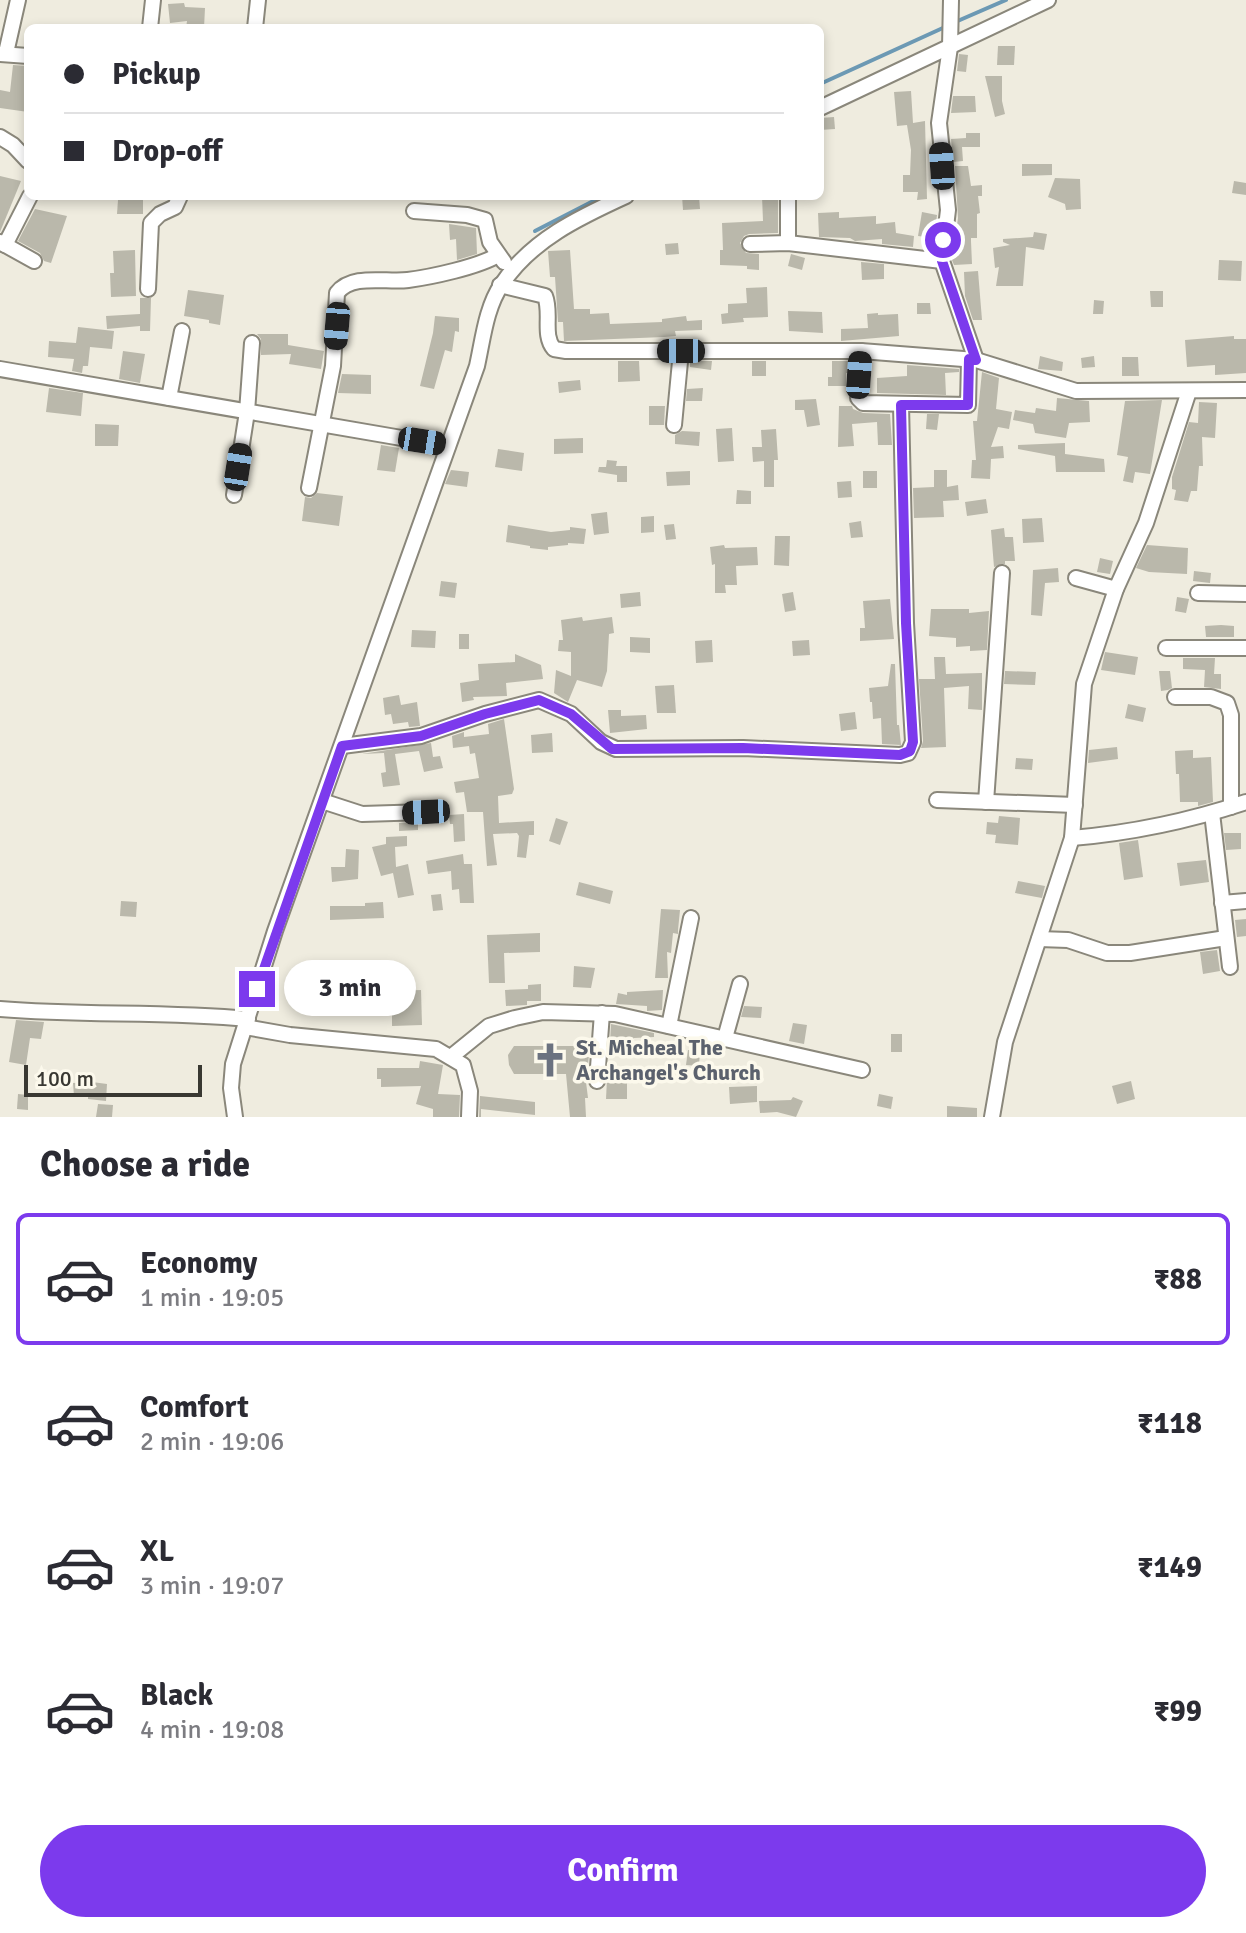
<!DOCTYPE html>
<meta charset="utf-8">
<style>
body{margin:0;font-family:Signika,sans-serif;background:#f2f2f3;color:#2b2b33;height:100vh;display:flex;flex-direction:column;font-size:30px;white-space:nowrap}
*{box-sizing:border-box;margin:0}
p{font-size:26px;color:#7c7c81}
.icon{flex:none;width:44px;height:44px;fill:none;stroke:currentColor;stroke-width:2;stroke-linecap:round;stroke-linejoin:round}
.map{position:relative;height:1117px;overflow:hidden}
.side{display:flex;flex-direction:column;background:#fff;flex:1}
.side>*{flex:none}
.guide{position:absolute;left:24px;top:24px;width:800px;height:176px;border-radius:12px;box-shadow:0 4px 12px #0003;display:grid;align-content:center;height:176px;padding:0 40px;background:#fff}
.scale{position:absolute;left:24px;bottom:20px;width:178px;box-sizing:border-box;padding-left:8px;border:4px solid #393832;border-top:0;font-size:22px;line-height:28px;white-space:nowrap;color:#393832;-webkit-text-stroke:6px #fcf9ec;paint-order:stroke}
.end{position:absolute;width:36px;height:36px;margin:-18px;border:10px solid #7c3aed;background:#fff;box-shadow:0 0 0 4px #fff}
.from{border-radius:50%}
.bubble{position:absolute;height:56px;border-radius:28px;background:#fff;box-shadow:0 4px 12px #0003;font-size:26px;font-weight:700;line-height:56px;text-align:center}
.car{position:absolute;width:24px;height:48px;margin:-24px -12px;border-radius:10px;box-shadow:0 0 6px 2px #0007;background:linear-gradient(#222 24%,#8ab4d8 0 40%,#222 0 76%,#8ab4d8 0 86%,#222 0)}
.guide b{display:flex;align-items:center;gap:28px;height:76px;font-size:30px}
.guide b+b{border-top:2px solid #e1e1e2}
.guide i{width:20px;height:20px;background:#2b2b33}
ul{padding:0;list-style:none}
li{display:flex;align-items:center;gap:24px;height:132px;margin:0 16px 12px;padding:0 24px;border:4px solid transparent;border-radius:12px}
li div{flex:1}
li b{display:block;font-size:30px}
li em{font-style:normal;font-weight:700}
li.on{border-color:#7c3aed}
li>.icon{width:72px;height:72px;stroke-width:1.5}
h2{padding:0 40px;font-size:36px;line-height:96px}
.button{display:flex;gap:16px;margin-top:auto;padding:16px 40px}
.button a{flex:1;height:92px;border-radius:48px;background:#7c3aed;color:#fff;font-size:32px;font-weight:700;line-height:92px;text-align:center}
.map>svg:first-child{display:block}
</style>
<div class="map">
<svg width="1246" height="1117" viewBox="0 0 1246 1117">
<rect width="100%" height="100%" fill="#efecdf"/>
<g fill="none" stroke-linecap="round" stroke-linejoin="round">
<!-- stream -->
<g stroke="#6c99b4" stroke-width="4">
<polyline points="953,23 1006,0"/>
<polyline points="820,84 945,27"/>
<polyline points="535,231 603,196"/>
</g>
</g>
<!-- building -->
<g fill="#bab8ab">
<polygon points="184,3 185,7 205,8 204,28 186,28 187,21 170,23 168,4"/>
<polygon points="998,46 1015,46 1014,65 997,65"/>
<polygon points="959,54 968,55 966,72 957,71"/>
<polygon points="13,65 28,66 28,112 0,108 0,90 10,92"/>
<polygon points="985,76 1002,76 1002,101 1005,114 995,117"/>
<polygon points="911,91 913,123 925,121 927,199 917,200 918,192 903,192 903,175 910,175 911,150 907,125 897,126 894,92"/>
<polygon points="953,96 975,96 976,112 951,113"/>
<polygon points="834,117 835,129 820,130 820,118"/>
<polygon points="966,133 980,133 980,147 962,147 963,161 953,162 951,139 966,138"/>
<polygon points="1022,164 1052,164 1052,175 1022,176"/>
<polygon points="955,166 968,166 971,186 982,185 982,196 978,196 980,213 977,214 977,238 971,238 971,241 972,264 954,265 952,260 958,218"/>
<polygon points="0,176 21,181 0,232"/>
<polygon points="1055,178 1080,179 1081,209 1066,210 1065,204 1048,197"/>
<polygon points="1234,181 1246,183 1246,195 1232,193"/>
<polygon points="682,196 699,196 700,209 683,210"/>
<polygon points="762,196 778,196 778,233 749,234 744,236 740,243 746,253 759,254 759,270 747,269 747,266 720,265 720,250 723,250 722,223 763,221"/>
<polygon points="118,200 143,200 143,214 117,214"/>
<polygon points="35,209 67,216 51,263 44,261 40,253 18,241"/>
<polygon points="839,212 839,218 876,216 876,224 895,222 896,233 914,236 913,247 882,244 882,239 855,241 850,238 819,237 818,213"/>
<polygon points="922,212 937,215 934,238 918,236"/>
<polygon points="449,224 476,228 477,254 457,260 456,239 450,240"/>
<polygon points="1034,232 1047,234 1044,250 1026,247 1023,286 996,286 999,267 995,268 993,248 1010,245 1003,242 1003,239 1033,237"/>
<polygon points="678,243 679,254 666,255 665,244"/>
<polygon points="135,250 136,296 111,297 110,273 114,273 113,251"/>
<polygon points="570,250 574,309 590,309 590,314 609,313 610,324 662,322 662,319 686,316 687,321 702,320 702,330 675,331 676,336 664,337 564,341 563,322 558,322 555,277 550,277 548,251"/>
<polygon points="791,254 805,258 802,270 788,266"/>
<polygon points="1219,260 1242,261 1241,281 1218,280"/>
<polygon points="861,262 884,264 884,279 862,280"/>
<polygon points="978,271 982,320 973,320 965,296 964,272"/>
<polygon points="767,287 768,317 743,318 744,322 722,324 721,314 728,313 728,304 747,303 746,288"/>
<polygon points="188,290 224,295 220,325 209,323 209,320 184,316"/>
<polygon points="1150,291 1163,291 1163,307 1151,307"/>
<polygon points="140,298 151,298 150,331 140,331 140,326 107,329 106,316 140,314"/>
<polygon points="1094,300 1104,301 1103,314 1093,314"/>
<polygon points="917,303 930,303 931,314 917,314"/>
<polygon points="788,311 822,312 823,333 789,331"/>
<polygon points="878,313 878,315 898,314 899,336 841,341 841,329 868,328 867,314"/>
<polygon points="435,316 459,318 459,332 455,331 452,352 445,350 434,389 420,386 433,333"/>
<polygon points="78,327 114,331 112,349 90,347 88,366 83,366 82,373 72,371 74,359 48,357 49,341 76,343"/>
<polygon points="257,334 288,334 288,345 324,351 321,369 289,364 291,354 261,355 261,339"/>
<polygon points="1234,336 1234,339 1246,339 1246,373 1215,375 1215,365 1187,367 1185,340"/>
<polygon points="123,351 145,354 140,383 119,379"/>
<polygon points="1040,356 1063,362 1062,371 1038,369"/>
<polygon points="1094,356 1095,367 1082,368 1081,358"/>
<polygon points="1122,357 1138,357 1139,376 1122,376"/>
<polygon points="618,361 639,361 640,381 618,382"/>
<polygon points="690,361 712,361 711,370 690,367"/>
<rect x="752" y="361" width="14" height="15"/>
<polygon points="832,361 850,361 850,373 846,373 846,386 828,386 828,377 832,377"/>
<polygon points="907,365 959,369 959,372 945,373 946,395 877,393 877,378 907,376"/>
<polygon points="982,372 999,378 996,409 1012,412 1009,429 998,427 991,447 1003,446 1004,458 991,459 990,479 971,478 972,460 976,460 973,421 977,421"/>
<polygon points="342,374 371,375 371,394 338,393"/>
<polygon points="580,380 581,390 559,393 558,382"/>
<polygon points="49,388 83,393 81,416 46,412"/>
<polygon points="703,388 702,401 686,401 687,389"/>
<polygon points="1057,398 1089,401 1090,422 1069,423 1066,438 1035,433 1033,424 1013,420 1015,410 1035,413 1036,408 1056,411"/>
<polygon points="816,399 820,425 807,427 804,410 795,410 795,400"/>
<polygon points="1162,400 1150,474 1135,472 1133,483 1123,481 1128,457 1117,455 1125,401"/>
<polygon points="1199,402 1217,403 1215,438 1202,437 1203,466 1199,466 1197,491 1191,491 1188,502 1174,500 1176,490 1172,489 1172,477 1189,422 1198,423"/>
<polygon points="649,406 665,406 664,425 649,425"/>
<polygon points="839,406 852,406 853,409 863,413 890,414 892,445 878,445 877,422 852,424 854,446 838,447"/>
<polygon points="927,414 939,414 937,430 926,429"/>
<polygon points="95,424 119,425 118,446 95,446"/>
<polygon points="732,428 734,461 718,462 716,429"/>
<polygon points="776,429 778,460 774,460 774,487 764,487 764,461 753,462 752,447 762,447 761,430"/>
<polygon points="682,431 700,432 699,446 675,444 675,435"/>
<polygon points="583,438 583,453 554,454 554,439"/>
<polygon points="1065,443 1065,454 1104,459 1105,472 1056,472 1055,456 1018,449 1018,445"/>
<polygon points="381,445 399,448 395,472 377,470"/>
<polygon points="498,449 524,453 522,471 495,467"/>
<polygon points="607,460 617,461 616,466 627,466 627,482 617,482 617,475 598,472 599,467 606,467"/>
<polygon points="451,470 469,472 467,487 445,484"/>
<polygon points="934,470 947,470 947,487 958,485 959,500 943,501 944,517 914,518 913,488 934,487"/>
<polygon points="690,471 690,485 667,486 666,472"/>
<rect x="863" y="471" width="14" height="17"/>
<polygon points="851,481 852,497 838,498 837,482"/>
<polygon points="737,490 751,491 751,504 736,504"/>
<polygon points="317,493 343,496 339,526 302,521 305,497 311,498"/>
<polygon points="986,499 988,513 967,516 965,502"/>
<polygon points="607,512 609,533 594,535 591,514"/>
<polygon points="654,516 654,532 641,533 641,517"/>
<polygon points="1042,518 1044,542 1023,543 1022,519"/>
<polygon points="861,521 863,537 851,538 849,523"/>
<polygon points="674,524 676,539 666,540 664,525"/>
<polygon points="508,525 551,532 570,530 570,527 586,529 584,544 568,543 568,545 548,547 548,550 530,548 530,546 506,542"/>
<polygon points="1004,528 1005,537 1013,537 1015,561 1005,561 1005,564 994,567 991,530"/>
<polygon points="775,536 790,536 789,566 774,565"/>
<polygon points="724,545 725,548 757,547 758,565 736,566 737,585 725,585 726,593 715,593 715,564 712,565 710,547"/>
<polygon points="1147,545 1188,548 1187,574 1149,572 1136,568"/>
<polygon points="1100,558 1113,561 1110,574 1097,572"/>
<polygon points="1058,568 1059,582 1045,583 1042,616 1031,615 1033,570"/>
<polygon points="1194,571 1211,573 1210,583 1193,581"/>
<polygon points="441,581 457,583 455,598 439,596"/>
<polygon points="640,592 641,606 621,608 620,594"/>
<polygon points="793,592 796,610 785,612 782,594"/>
<polygon points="1177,597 1189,599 1186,613 1175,611"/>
<polygon points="890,599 894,639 860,641 860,628 865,628 863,601"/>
<polygon points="931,609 969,609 969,613 989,611 987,650 970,651 970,646 956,647 956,638 929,636"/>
<polygon points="582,617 583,621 612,617 614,633 609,634 607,671 602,687 577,680 568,702 554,693 556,670 571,676 571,652 558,651 559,640 563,640 561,620"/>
<polygon points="1221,625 1234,626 1234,637 1206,637 1205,626"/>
<polygon points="412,630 436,631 435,648 411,647"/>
<rect x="459" y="634" width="10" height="15"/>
<polygon points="630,637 650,638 650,653 630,652"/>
<polygon points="712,640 713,662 696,663 695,641"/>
<polygon points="809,640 810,655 793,656 792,641"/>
<polygon points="1105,652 1138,657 1135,675 1101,670"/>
<polygon points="515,654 541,665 543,679 506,683 507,696 473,697 474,700 462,702 460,683 479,680 478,664 515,662"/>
<polygon points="934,657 945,657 946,674 982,673 982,710 968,709 969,686 944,688 946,747 921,748 923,741 919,679 935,679"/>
<polygon points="1183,658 1215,658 1214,674 1221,674 1221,689 1204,687 1205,670 1183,669"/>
<polygon points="891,664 895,664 897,725 899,725 901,745 882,744 881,718 873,719 872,702 870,702 869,688 888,686"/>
<polygon points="1005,671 1036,672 1035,685 1004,684"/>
<polygon points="1159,671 1170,671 1172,688 1168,690 1161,691"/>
<polygon points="674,685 676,713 657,713 655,686"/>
<polygon points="399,695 401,705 417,702 420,726 409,727 408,722 393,724 391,714 385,715 383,698"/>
<polygon points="1128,704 1146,708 1143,722 1125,718"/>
<polygon points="608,710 621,710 621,716 646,715 647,729 610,733"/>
<polygon points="855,712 857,729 841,731 839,714"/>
<polygon points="504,719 514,789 512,794 498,796 499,823 534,821 534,835 529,835 526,858 517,857 519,836 517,833 493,834 497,865 487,866 483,812 467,812 464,792 456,793 454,782 479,778 475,753 470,754 469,746 453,748 452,736 464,732 464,737 489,734 488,724"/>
<polygon points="552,733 553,752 532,753 531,735"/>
<polygon points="431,743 433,757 440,756 443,768 424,772 419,751 395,754 400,785 383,787 381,773 386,772 384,753 362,754"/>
<polygon points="1117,747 1118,759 1088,763 1089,750"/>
<polygon points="1193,750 1193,758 1211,757 1213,802 1198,806 1198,802 1180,802 1179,774 1176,774 1175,751"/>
<polygon points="1016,758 1033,759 1032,770 1015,769"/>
<polygon points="464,814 465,841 454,842 453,824 450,824 449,815"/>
<polygon points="999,816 1020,818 1018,845 995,843 996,835 986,834 987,822 998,823"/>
<polygon points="556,818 568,822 560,845 549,841"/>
<polygon points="418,822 418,830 399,831 399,823"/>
<polygon points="1224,833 1241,833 1241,849 1226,850"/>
<polygon points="407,836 407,846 395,847 396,867 408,864 414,895 398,898 393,873 381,876 372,847 386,844 386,837"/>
<polygon points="1138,840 1143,877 1124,880 1119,843"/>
<polygon points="346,849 359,850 358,879 332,882 331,867 345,867"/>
<polygon points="463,854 464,864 472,864 474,903 460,903 459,889 452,890 451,871 428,874 426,861"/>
<polygon points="1206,860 1209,882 1180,886 1177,863"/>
<polygon points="1018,881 1045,886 1042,898 1015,893"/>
<polygon points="579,882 613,891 610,904 576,895"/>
<polygon points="441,894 443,910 433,911 431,895"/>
<polygon points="121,901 137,902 136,917 120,916"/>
<polygon points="383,902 384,918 330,920 330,906 365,906 365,903"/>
<polygon points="661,909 680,910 678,930 678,934 673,933 671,953 667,952 668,978 655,978"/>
<polygon points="1246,919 1246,936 1237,937 1235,920"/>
<polygon points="540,933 540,952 504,953 505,983 489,983 487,935"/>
<polygon points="1217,950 1220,971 1203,974 1200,952"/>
<polygon points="574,966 595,968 591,988 573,987"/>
<polygon points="541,984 541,1001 527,1001 527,1005 506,1006 505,990 528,989 528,985"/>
<polygon points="421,990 422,1025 392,1026 392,991"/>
<polygon points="663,990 662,1010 647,1011 647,1006 616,1004 618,993 627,995 627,992"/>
<polygon points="744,1006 762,1007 761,1018 741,1017"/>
<polygon points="16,1020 44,1022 41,1039 30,1038 26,1065 9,1062"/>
<polygon points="793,1023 807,1025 804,1044 789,1041"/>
<polygon points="611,1024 654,1033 654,1037 634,1038 634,1044 610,1043"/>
<rect x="891" y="1034" width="11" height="18"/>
<polygon points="514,1046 590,1046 587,1074 585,1074 588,1098 585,1098 586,1117 570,1117 566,1074 514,1074 509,1065 508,1055"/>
<polygon points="688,1050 700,1051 699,1066 686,1065"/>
<polygon points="420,1061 443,1065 438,1094 460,1095 459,1117 433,1117 433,1109 416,1104 421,1086 381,1087 381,1079 377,1079 377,1068 419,1068"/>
<polygon points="627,1078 627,1099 606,1099 607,1079"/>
<polygon points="1131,1081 1135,1099 1117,1104 1112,1086"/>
<polygon points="92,1082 107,1084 106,1101 88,1099 88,1096 74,1096 73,1083"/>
<polygon points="757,1086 757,1102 730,1104 729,1087"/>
<polygon points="18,1094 28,1095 28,1110 17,1109"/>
<polygon points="879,1094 893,1097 891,1109 877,1106"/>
<polygon points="480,1096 535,1102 535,1115 481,1109 481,1117 479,1117"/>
<polygon points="793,1097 803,1101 796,1117 777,1112 760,1113 759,1101 791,1100"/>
<polygon points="98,1104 113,1105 112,1117 96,1117"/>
<polygon points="947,1106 977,1108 977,1117 947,1117"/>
</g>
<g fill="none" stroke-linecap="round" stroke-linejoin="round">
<!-- minor casing -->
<g stroke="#8a877b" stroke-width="18">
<g id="minor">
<polyline points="951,0 950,47 939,123 948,210 942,261 976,360"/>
<polyline points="150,28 153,0"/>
<polyline points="255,28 258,0"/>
<polyline points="6,53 18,0"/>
<polyline points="0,54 28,56"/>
<polyline points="820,108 1048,0"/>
<polyline points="0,137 13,145 28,161"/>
<polyline points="788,196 788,243"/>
<polyline points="414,211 467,215 485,220 490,242 504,262"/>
<polyline points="0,242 34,261"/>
<polyline points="750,244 788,243 942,261"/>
<polyline points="5,245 30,196"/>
<path d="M500 285 545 296C552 313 542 335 554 349L566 351H861L976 360 1076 391 1246 390"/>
<polyline points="148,289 151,223 160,214 175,207 180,196"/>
<polyline points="861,351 858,398 863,403 968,405 969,359"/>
<polyline points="0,369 448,446"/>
<polyline points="169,398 182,331"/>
<polyline points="674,425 681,351"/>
<path d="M309 488 333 366 337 293C352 273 387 283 408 280 431 277 478 267 498 255"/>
<polyline points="234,495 247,412 252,343"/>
<polyline points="1076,578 1116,589"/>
<polyline points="1198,593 1246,594"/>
<polyline points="1166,648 1246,648"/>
<polyline points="1175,697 1211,697 1227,703 1231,715 1231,807"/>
<polyline points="342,746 421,736 485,714 539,700 571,714 601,742 616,749 743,748 900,755 908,753 913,742 906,623 901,405"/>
<polyline points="937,800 1075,805"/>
<polyline points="322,801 362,814 426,812"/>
<polyline points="986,802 1002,573"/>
<polyline points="1212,813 1230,967"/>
<path d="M1072 838C1131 833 1189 821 1246 802"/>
<polyline points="1222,903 1246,901"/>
<polyline points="1039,939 1068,940 1107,953 1130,953 1226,938"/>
<path d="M0 1009C82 1016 165 1011 248 1019"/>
<polyline points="669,1026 691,918"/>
<polyline points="245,1027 290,1035 436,1049 463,1065 470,1091 469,1117"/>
<polyline points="725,1038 740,984"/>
<polyline points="452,1056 489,1026 515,1018 543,1012 615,1014 862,1070"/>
<polyline points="597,1081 602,1013"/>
<path d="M235 1117 231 1088 233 1064 275 931 477 366C483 339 486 307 502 284 531 240 580 217 626 196"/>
<polyline points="992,1117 1005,1042 1072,838 1084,684 1116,589 1146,523 1189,391"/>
</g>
</g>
<!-- minor -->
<use href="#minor" stroke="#fff" stroke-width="14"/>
</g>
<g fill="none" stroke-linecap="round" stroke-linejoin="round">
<!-- route -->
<polyline stroke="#7c3aed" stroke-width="10" points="257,989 342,746 421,736 485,714 539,700 571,714 612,749 743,748 900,755 910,751 913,742 906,623 901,405 968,405 969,359 976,360 942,261 943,240"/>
</g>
<!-- icons -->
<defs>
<g id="church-bare" transform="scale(2.76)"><path d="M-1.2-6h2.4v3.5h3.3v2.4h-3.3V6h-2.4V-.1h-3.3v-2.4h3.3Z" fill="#6b7280" stroke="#fcf9ec" stroke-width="2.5" paint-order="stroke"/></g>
</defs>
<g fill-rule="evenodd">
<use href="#church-bare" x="550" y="1060"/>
</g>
<g text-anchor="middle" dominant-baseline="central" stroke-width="7" stroke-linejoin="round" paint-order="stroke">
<!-- worship labels -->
<g font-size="22" font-weight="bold" fill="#5b616d" stroke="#fcf9ec" text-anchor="start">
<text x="576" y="1047">St. Micheal The<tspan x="576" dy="25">Archangel's Church</tspan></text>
</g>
</g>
</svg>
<div class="scale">100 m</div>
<i class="end from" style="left:943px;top:240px"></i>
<i class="end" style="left:257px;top:989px"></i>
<div class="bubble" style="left:284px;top:960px;width:132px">3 min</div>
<i class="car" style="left:942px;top:166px;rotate:356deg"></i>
<i class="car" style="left:337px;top:326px;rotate:185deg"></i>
<i class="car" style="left:681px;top:351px;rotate:270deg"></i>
<i class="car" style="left:859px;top:375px;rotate:4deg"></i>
<i class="car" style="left:422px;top:441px;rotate:99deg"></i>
<i class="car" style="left:238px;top:467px;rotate:9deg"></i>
<i class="car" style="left:426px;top:812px;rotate:267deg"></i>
<div class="guide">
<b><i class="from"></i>Pickup</b>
<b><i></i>Drop-off</b>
</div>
</div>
<section class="side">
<h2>Choose a ride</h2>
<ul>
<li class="on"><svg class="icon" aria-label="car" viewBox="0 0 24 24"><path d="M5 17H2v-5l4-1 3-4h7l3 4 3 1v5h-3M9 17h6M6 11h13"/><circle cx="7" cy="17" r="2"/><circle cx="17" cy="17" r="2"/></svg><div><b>Economy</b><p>1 min · 19:05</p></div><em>₹88</em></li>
<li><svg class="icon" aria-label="car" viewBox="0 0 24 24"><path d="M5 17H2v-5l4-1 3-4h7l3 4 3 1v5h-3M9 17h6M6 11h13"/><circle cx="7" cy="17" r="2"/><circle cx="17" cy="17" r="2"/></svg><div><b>Comfort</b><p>2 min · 19:06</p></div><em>₹118</em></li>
<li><svg class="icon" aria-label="car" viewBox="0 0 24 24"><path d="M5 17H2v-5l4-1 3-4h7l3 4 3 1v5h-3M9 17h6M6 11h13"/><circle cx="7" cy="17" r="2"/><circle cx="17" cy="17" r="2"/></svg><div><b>XL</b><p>3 min · 19:07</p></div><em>₹149</em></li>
<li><svg class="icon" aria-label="car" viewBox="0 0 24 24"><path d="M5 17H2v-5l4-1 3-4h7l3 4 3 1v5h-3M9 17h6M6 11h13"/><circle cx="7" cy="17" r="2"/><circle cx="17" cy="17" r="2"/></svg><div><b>Black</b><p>4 min · 19:08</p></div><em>₹99</em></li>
</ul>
<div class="button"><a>Confirm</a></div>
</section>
